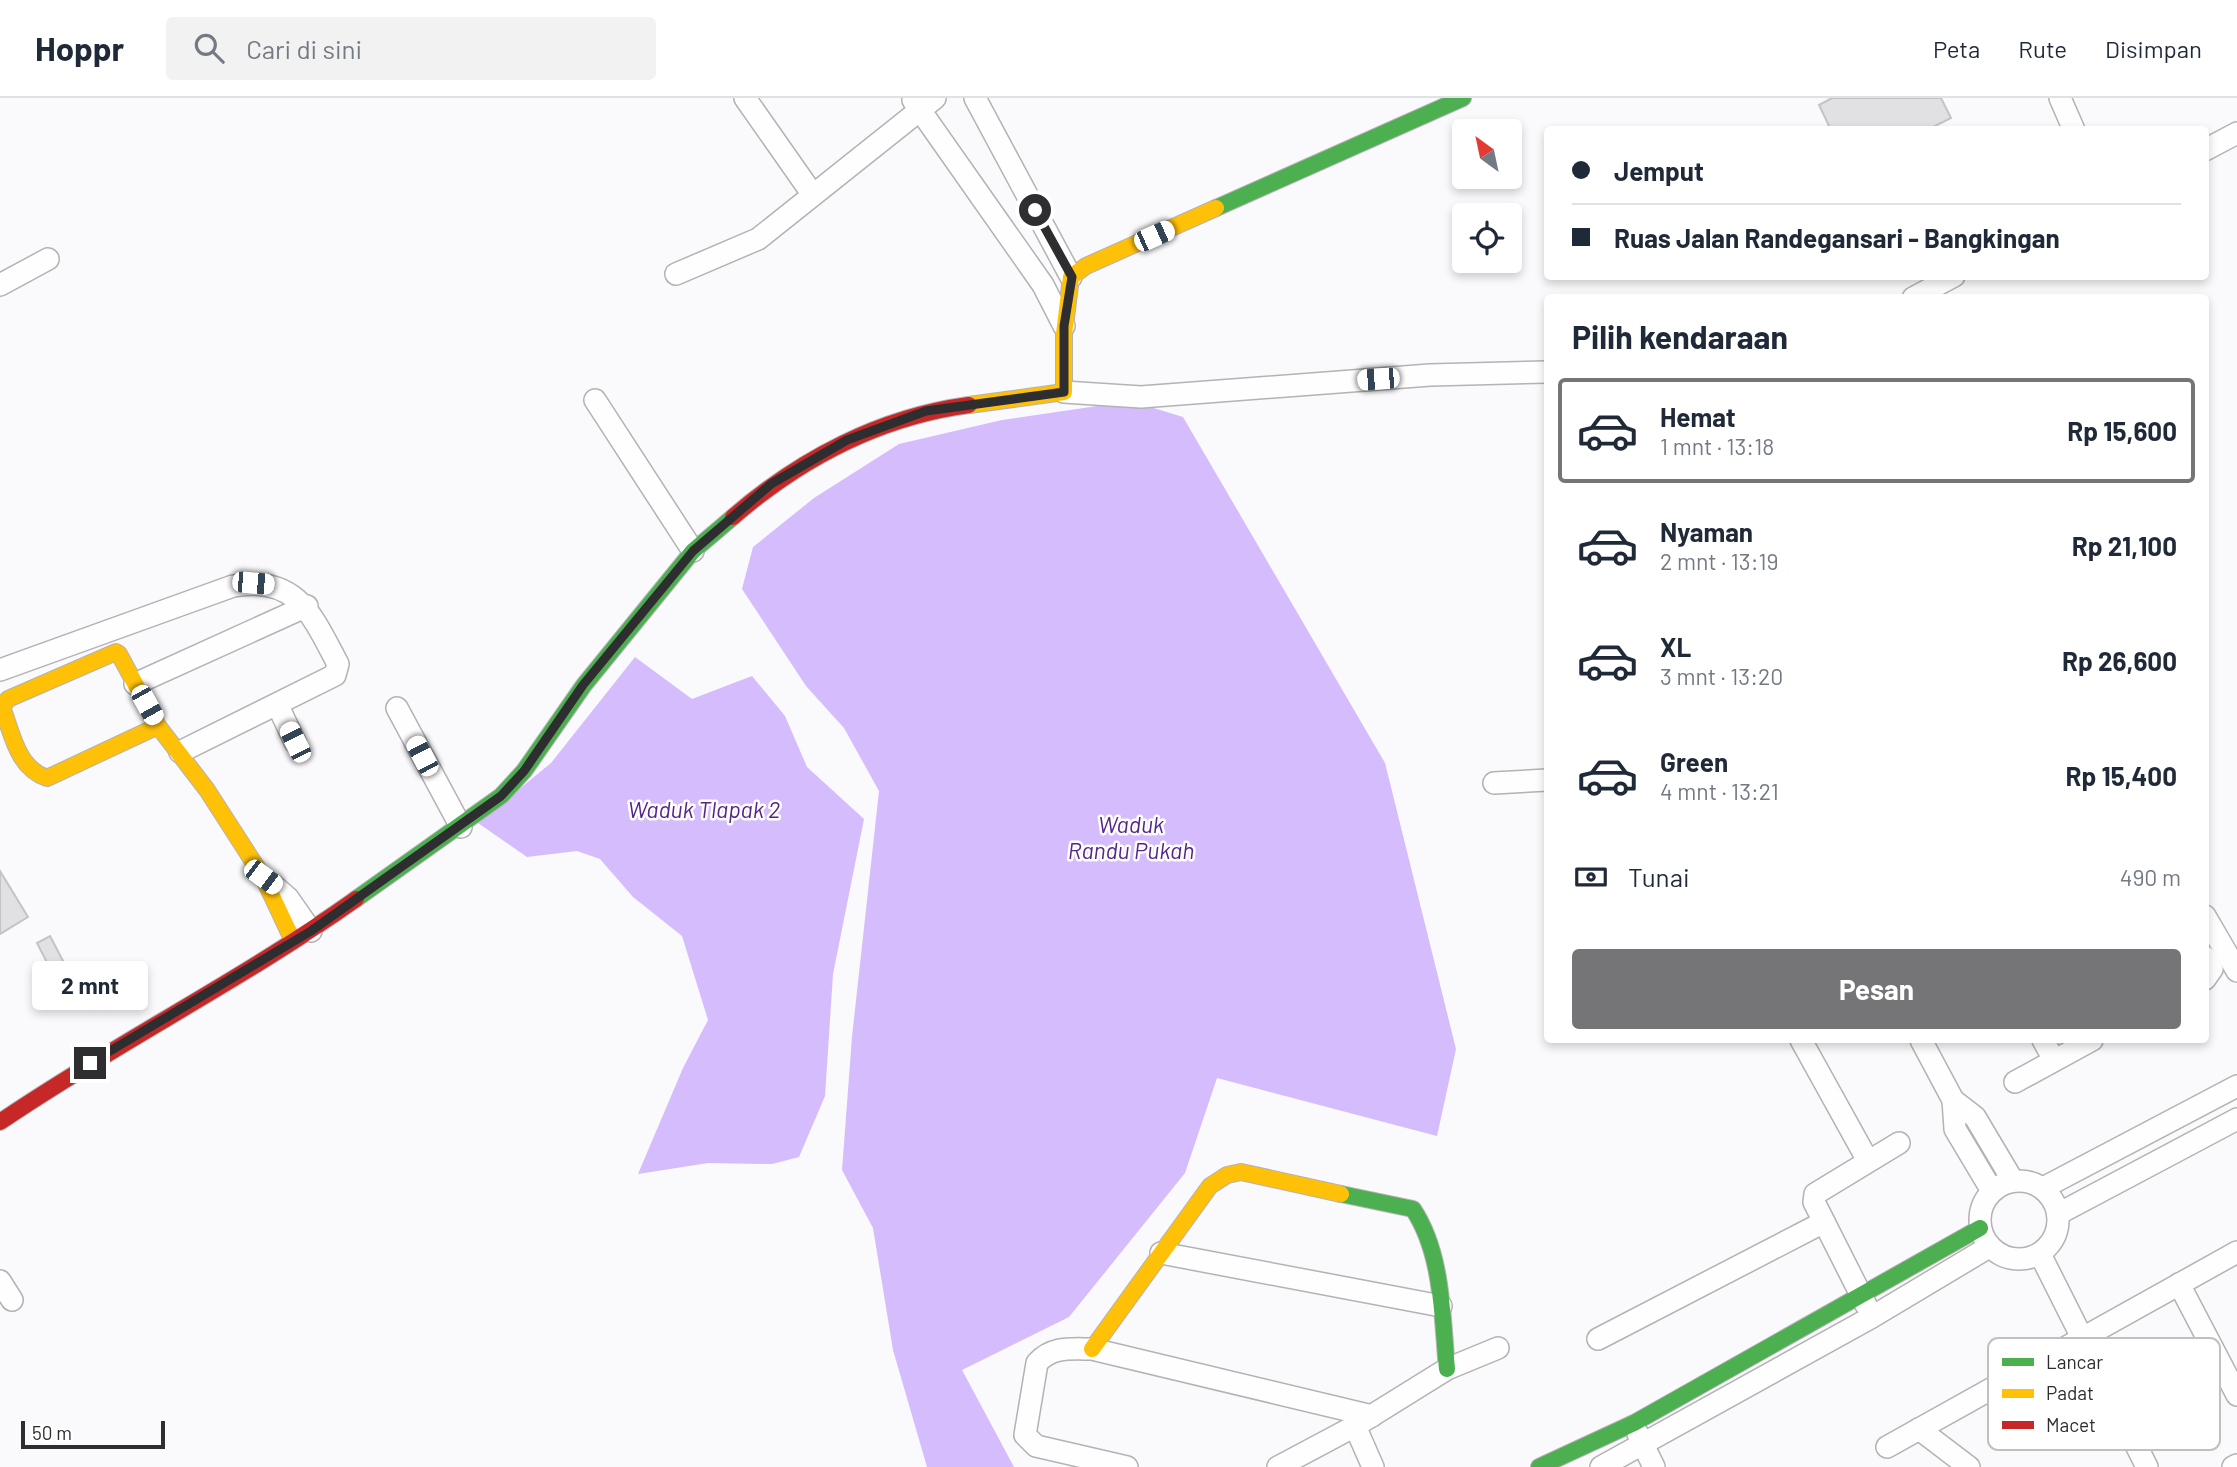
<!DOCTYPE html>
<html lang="id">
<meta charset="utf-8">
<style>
body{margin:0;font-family:Barlow,sans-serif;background:#f2f2f3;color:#1f2937;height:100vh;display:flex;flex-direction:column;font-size:26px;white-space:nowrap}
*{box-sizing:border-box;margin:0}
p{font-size:23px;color:#747a83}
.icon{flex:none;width:38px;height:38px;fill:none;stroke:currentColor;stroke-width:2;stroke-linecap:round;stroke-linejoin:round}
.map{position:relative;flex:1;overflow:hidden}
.panel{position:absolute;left:1544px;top:196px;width:665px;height:749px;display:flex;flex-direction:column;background:#fff;border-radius:7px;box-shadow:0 4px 10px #0003}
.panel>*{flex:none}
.banner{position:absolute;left:1544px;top:28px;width:665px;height:154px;border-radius:7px;box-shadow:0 4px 10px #0003;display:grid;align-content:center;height:154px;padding:0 28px;background:#fff}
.needle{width:46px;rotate:327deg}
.controls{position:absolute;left:1452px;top:21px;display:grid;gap:14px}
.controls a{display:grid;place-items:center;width:70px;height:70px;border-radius:7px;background:#fff;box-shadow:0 4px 10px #0003;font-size:35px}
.scale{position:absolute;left:21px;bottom:18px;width:144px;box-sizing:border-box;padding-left:7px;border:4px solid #2e2d2f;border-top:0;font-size:19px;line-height:24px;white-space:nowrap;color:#2e2d2f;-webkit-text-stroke:5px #fff;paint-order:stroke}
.end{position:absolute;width:32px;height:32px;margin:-16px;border:9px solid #2e2d2f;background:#fff;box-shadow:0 0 0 4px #fff}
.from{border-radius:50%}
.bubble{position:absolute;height:49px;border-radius:7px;background:#fff;box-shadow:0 4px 10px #0003;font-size:23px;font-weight:700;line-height:49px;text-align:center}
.car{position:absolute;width:21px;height:42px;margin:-21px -10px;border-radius:9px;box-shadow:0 0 5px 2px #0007;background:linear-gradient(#fff 24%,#345 0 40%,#fff 0 76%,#345 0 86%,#fff 0)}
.banner b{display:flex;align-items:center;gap:24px;height:66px;font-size:26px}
.banner b+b{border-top:2px solid #e0e1e3}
.banner i{width:18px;height:18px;background:#1f2937}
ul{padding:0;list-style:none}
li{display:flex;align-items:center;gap:21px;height:105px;margin:0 14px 10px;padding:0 14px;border:4px solid transparent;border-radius:7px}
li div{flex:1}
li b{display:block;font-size:26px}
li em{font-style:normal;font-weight:700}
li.selected{border-color:#757476}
li>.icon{width:63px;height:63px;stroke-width:1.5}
h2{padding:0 28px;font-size:32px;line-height:84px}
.pay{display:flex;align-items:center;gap:18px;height:77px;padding:0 28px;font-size:26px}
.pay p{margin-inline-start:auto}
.button{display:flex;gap:14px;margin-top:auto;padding:14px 28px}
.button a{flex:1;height:80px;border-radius:7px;background:#757476;color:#fff;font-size:28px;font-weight:700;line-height:80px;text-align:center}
header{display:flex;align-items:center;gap:42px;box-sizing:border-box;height:98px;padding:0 35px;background:#fff;border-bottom:2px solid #e0e1e3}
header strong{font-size:33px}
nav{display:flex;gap:38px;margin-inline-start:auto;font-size:24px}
.search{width:490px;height:63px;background:#f2f2f3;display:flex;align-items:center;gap:18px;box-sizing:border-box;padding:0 24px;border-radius:7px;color:#747a83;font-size:26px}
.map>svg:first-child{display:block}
</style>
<header>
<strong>Hoppr</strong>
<div class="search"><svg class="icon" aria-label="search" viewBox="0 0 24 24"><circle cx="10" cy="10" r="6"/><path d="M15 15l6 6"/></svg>Cari di sini</div>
<nav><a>Peta</a><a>Rute</a><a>Disimpan</a></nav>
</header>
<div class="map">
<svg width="2237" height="1369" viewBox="0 0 2237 1369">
<rect width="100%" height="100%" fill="#faf9fb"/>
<!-- water -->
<g fill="#d5bcfc">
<polygon points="1131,303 1183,319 1385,665 1456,951 1437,1038 1217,980 1185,1075 1069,1219 962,1272 1014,1369 927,1369 893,1252 873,1130 842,1072 852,939 879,693 844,630 806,588 742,491 753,449 814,400 899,346 1002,322"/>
<polygon points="635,559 692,601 752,578 785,618 807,669 864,721 833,876 825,998 799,1059 772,1066 708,1065 638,1076 683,970 708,922 682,838 633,799 600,761 577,753 527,759 478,725 551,665"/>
</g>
<!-- building -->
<g fill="#e1e0e2" stroke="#c4c3c5" stroke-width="2">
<polygon points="1832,0 1941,0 1951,20 1927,32 1831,32 1819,7"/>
<polygon points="0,773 28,819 0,836"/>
<polygon points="50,838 74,884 61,892 37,845"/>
</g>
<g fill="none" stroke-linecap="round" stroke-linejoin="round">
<!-- street casing -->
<g stroke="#b3b2b4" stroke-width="24">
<g id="street">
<polyline points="745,0 813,97"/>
<polyline points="975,0 1071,179"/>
<polyline points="2060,0 2074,32"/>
<polyline points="913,2 1043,187 1064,228"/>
<polyline points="2205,52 2237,35"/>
<polyline points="676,176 758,141 935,0"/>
<polyline points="0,187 48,161"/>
<polyline points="1913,200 1954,178"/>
<polyline points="1064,294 1141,299 1430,277 1547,274"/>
<polyline points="595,302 693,453"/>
<path d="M0 572 233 488C297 477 312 517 338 566L335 577 180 654"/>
<polyline points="135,586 307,508"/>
<polyline points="278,608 295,644"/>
<polyline points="397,610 461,729"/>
<polyline points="1494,685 1547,682"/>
<polyline points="273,787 288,800 311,833"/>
<polyline points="2205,818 2237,873"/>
<polyline points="2205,859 2212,871 2205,881"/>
<polyline points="1801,942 1868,1063"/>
<polyline points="1921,942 1953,1002 1975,1019 2013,1083"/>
<polyline points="2043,942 2054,962"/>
<polyline points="2015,984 2092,942"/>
<polyline points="1953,1002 1955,1031 1992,1093"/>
<circle cx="2019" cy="1122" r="39"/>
<polyline points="2043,1090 2237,988"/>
<polyline points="2058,1116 2237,1021"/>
<polyline points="1161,1155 1441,1208"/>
<polyline points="2040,1156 2147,1369"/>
<polyline points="0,1183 12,1202"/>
<polyline points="2179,1186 2237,1297"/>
<polyline points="1866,1207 1814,1104 1815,1096 1899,1045"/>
<polyline points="1598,1241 1824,1124"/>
<polyline points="1360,1325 1447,1271 1498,1250"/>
<polyline points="1919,1331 1969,1369"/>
<polyline points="1638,1336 1654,1369"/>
<polyline points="1887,1349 2237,1154"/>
<path d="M1127 1369 1036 1348 1025 1337 1037 1265C1052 1248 1071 1251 1092 1251L1372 1318"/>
<polyline points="1278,1369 1355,1328 1373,1369"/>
<polyline points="1601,1369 1872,1219 1989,1149"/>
<polyline points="2233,1369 2237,1367"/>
</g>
</g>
<!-- fast casing -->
<g stroke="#b3b2b4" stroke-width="18">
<g id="fast">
<polyline points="1216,110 1463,0"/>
<polyline points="356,801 501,698 524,673 584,587 693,453 733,419"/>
<path d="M1341 1096 1413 1111C1443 1156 1442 1219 1447 1271"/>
<polyline points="1539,1369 1634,1325 1980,1130"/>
</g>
</g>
<!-- slow casing -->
<g stroke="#b3b2b4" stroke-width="18">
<g id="slow">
<polyline points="969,307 1064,294 1064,236 1071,179 1086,168 1216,110"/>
<path d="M158 628 47 680C17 670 12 635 2 609L8 601 116 554 119 556 158 628 207 692 263 779 293 843"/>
<polyline points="1092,1251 1210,1088 1227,1077 1241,1074 1341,1096"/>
</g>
</g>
<!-- jam casing -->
<g stroke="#b3b2b4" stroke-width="18">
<g id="jam">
<path d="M733 419C800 361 880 319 969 307"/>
<path d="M0 1024C116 945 242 882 356 801"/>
</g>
</g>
<!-- street -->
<use href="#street" stroke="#fefefe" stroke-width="21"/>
<!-- fast -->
<use href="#fast" stroke="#4caf50" stroke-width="16"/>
<!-- slow -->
<use href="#slow" stroke="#ffc107" stroke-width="16"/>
<!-- jam -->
<use href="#jam" stroke="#c62828" stroke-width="16"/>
</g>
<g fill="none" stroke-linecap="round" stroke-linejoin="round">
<!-- route -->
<polyline stroke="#2e2d2f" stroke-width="9" points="90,965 311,833 501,698 524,673 583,587 693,453 771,386 847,342 926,313 1064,294 1064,228 1072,179 1035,112"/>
</g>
<g text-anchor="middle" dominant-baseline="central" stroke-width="5" stroke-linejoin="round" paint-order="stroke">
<!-- water labels -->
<g font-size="23" font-style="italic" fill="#56258b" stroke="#fff">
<text x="704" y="711">Waduk Tlapak 2</text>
<text x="1131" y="726">Waduk<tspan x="1131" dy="26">Randu Pukah</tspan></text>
</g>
</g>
<!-- legend -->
<rect x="1988" y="1240" width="232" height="112" rx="10" fill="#fff" stroke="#c0c0c1" stroke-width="2"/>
<rect x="2002" y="1260" width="32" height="8" fill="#4caf50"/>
<rect x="2002" y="1291" width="32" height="9" fill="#ffc107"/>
<rect x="2002" y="1323" width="32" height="8" fill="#c62828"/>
<g font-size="19" fill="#2e2d2f">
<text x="2046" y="1271">Lancar</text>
<text x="2046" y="1302">Padat</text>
<text x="2046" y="1334">Macet</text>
</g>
</svg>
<div class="controls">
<a><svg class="needle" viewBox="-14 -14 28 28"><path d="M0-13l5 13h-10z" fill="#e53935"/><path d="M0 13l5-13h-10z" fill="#747a83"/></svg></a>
<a><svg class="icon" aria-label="locate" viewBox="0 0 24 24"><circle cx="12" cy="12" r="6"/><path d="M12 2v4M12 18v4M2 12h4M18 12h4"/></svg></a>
</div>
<div class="scale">50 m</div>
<i class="end from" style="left:1035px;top:112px"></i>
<i class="end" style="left:90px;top:965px"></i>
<div class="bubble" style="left:32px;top:863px;width:116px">2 mnt</div>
<i class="car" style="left:1154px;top:138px;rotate:66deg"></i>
<i class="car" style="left:1378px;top:281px;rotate:266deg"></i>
<i class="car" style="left:253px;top:485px;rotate:95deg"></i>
<i class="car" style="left:147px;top:607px;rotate:151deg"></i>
<i class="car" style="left:295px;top:644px;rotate:334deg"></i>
<i class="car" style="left:422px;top:658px;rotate:332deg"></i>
<i class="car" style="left:263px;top:779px;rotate:127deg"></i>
<div class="banner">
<b><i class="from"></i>Jemput</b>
<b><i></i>Ruas Jalan Randegansari - Bangkingan</b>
</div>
<section class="panel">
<h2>Pilih kendaraan</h2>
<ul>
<li class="selected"><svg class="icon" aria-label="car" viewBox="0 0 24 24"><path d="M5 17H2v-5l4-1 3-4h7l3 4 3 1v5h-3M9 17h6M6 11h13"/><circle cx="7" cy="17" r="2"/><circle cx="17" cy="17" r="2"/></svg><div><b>Hemat</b><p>1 mnt · 13:18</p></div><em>Rp 15,600</em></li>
<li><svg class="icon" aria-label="car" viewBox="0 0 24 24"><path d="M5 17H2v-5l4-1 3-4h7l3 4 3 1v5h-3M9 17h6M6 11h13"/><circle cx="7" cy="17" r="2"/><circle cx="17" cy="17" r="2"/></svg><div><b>Nyaman</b><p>2 mnt · 13:19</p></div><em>Rp 21,100</em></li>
<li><svg class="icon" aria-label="car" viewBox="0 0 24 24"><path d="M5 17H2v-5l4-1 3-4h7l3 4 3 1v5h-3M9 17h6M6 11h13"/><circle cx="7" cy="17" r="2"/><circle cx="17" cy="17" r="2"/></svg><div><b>XL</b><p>3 mnt · 13:20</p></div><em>Rp 26,600</em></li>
<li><svg class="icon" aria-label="car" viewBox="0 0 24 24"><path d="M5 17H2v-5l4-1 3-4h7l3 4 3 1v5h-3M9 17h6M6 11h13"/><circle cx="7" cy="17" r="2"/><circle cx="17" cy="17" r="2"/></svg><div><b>Green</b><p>4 mnt · 13:21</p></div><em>Rp 15,400</em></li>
</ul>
<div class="pay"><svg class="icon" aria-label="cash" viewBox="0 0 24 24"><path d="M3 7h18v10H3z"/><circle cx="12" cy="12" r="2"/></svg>Tunai<p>490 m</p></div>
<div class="button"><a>Pesan</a></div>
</section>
</div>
